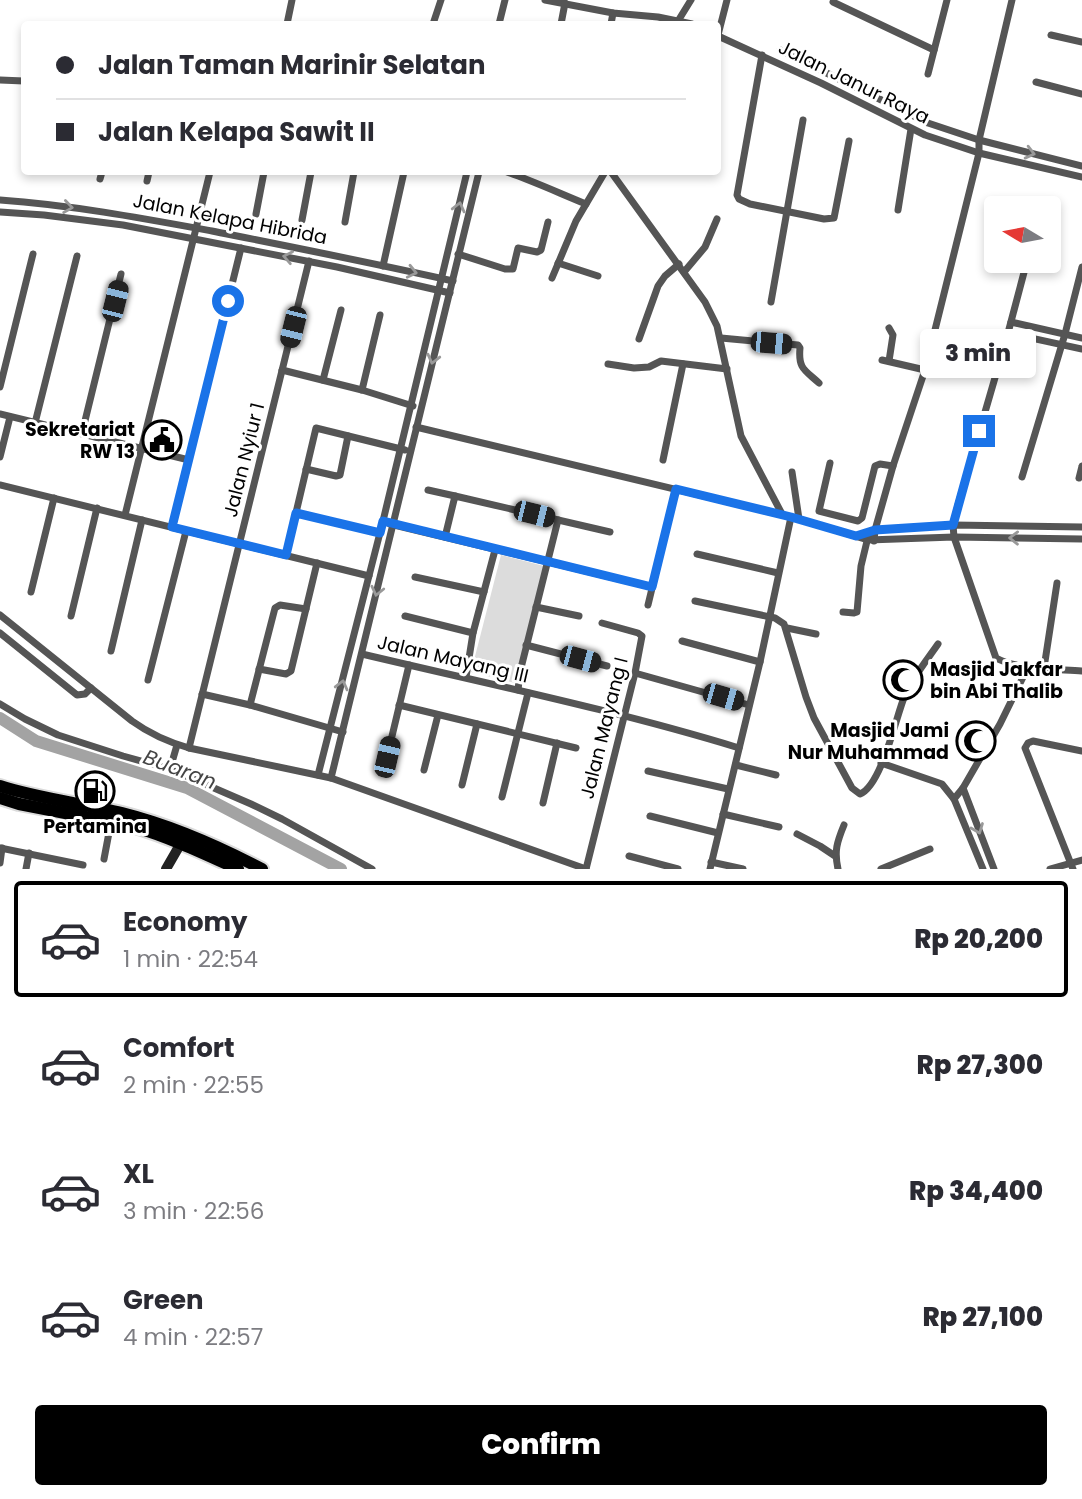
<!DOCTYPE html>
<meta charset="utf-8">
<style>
body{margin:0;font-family:Poppins,sans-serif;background:#f7f7f7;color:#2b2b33;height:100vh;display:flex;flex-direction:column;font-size:26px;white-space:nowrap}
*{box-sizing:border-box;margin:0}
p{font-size:23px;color:#7c7c81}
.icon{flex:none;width:38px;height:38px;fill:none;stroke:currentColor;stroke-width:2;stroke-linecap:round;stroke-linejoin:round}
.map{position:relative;height:869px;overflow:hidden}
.side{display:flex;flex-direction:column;background:#fff;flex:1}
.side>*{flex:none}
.banner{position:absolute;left:21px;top:21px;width:700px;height:154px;border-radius:7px;box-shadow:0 4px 10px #0003;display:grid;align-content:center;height:154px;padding:0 35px;background:#fff}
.needle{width:46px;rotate:280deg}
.fabs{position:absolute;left:984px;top:196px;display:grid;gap:14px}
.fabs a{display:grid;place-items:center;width:77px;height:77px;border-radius:7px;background:#fff;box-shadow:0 4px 10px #0003;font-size:35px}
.end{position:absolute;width:32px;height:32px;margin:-16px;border:9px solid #1a73e8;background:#fff;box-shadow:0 0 0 4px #fff}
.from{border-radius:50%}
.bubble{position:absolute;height:49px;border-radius:7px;background:#fff;box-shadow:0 4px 10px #0003;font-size:23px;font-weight:800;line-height:49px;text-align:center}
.car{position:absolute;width:21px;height:42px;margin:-21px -10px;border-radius:9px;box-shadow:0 0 5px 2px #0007;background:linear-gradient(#222 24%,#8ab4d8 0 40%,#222 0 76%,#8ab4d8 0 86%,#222 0)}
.banner b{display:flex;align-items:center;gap:24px;height:66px;font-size:26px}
.banner b+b{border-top:2px solid #e1e1e2}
.banner i{width:18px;height:18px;background:#2b2b33}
ul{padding:12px 0 0;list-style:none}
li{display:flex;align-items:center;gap:21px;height:116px;margin:0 14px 10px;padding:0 21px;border:4px solid transparent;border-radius:7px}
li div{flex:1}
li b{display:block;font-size:26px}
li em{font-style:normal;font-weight:800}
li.active{border-color:#000}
li>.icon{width:63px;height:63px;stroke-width:1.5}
.cta{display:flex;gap:14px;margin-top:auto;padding:14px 35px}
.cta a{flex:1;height:80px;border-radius:7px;background:#000;color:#fff;font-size:28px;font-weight:800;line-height:80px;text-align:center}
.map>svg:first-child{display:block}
</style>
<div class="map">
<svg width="1082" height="869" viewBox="0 0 1082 869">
<rect width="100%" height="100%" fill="#fff"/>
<!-- green -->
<polygon fill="#dcdcdc" points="501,555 544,566 515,683 471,672"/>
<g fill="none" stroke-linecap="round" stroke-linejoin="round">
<!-- river -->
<polyline stroke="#a3a3a3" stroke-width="12" points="0,718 36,741 187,788 341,869"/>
<!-- primary casing -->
<g stroke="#dbdbdb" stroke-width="16">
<g id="primary">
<path d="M0 786C40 799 81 803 122 813 170 825 218 846 262 869"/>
<path d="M0 798 19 804 132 826C169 837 203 853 238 869"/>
</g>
</g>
<!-- street -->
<g stroke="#555" stroke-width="7">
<polyline points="545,0 613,13 658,17 692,24"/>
<polyline points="833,2 934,50"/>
<polyline points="678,21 691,0"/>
<polyline points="287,24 292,0"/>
<polyline points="433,24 441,0"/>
<polyline points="499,24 505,0"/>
<polyline points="561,24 565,3"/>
<polyline points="611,24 613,13"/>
<polyline points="718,35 727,0"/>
<polyline points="1051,35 1082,42"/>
<polyline points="718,36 821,83 925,135 979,153 1082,177"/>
<polyline points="780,50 928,123 979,140 1082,166"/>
<polyline points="762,55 737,195 739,199 750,204 824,219 834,218 849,141"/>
<polyline points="928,74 947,0"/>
<polyline points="0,80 24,81"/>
<polyline points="1036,82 1082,94"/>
<path d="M507 172C533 181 559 193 586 204"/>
<polyline points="611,172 705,302 717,326 741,436 782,514"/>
<polyline points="100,179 102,172"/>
<polyline points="147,181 149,172"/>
<path d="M0 200C71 205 141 218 212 231 292 247 373 263 453 281"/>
<polyline points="898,210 911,129"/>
<polyline points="0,212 44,215 123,225 337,267 450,293"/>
<polyline points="256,214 264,172"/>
<polyline points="302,220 311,172"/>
<polyline points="345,222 354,172"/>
<polyline points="458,254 505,269 513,269 518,248 537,252 541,250 548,222"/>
<path d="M1027 261 1008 333 958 505 953 525 954 537 996 658C1018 670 1056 669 1082 671"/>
<polyline points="558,263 598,276"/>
<polyline points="383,266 404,172"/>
<polyline points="684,272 705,247 717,219"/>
<polyline points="552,278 576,221 605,172"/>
<polyline points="771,302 803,120"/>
<polyline points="1011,322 1082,338"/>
<polyline points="1008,333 1082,349"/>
<path d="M721 338 798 345 800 348C798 369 805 370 819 383"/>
<polyline points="639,339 658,286 665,276 679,264"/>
<polyline points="882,360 925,370"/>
<polyline points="889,361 893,335 889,328"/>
<polyline points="608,364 634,368 649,367 661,361 727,369"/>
<polyline points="282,370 362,390 413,406"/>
<polyline points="323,380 341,310"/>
<polyline points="0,387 33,254"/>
<polyline points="362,390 380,315"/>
<polyline points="0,414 189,460"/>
<polyline points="35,423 77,256"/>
<polyline points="416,427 791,517 868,540 954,537 1082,539"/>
<polyline points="82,433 121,274"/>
<polyline points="0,457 10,417"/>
<polyline points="663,460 683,364"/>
<polyline points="830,463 819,511 858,521 862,518 875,466 880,464 893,466"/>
<polyline points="306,469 336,476 340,475 348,436"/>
<polyline points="792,472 799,519"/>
<polyline points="1022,477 1065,334 1082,267"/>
<polyline points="1079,478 1082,466"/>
<polyline points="0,485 369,576"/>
<polyline points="428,490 455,496"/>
<polyline points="296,513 380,533"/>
<polyline points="125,515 210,172"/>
<polyline points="390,524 652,587"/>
<polyline points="172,527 241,248"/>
<polyline points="856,536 875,530 953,525 1082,527"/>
<polyline points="445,537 455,496 610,532"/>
<polyline points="874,541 875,530 893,466 925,370 979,153 979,140 1012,0"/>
<polyline points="697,554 778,573"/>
<polyline points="286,555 316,428 405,450"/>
<polyline points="415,577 484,592"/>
<polyline points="31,592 54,498"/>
<path d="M695 601 775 618 784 624 806 697 814 718 852 788 860 794C882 785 896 716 905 695 913 677 927 660 938 644"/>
<polyline points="648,605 676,489"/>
<polyline points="536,607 579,616"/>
<polyline points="843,612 854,613 857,612 861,566 868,537"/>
<path d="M0 615 132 721C150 734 168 742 189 748L331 778 586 869"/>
<polyline points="71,616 97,508"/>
<polyline points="405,616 473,633"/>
<polyline points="787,628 816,634"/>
<polyline points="0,633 77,695 85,694 91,688"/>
<polyline points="682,641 760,662"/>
<polyline points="526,645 607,666"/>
<polyline points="111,651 142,520"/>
<path d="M362 654C488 684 615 710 739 748"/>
<polyline points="1044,668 1057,583"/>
<polyline points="259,669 286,674 291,671 317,563"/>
<polyline points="635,673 749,705"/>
<polyline points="466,677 473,633 495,550"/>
<polyline points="148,680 186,531"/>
<polyline points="518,690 520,672 558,520"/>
<polyline points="202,694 250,705 343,732"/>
<polyline points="0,704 25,719 58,735 123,756 170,769 251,804 282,819 372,869"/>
<polyline points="250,705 275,608 280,605 306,609"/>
<polyline points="399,705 576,748"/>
<polyline points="189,748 309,261"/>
<polyline points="387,757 409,665"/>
<polyline points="881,763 942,784 954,799 983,869"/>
<polyline points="736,765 776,775"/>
<polyline points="170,769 177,745"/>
<polyline points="424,770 438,715"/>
<polyline points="648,771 728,789"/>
<polyline points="318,775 383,521 467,172"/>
<polyline points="331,778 479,172"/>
<polyline points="462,785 477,724"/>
<polyline points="963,788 994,869"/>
<polyline points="502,797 528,693"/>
<polyline points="954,799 963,788 1000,724 1028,667"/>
<polyline points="543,803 557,743"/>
<polyline points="723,814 779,827"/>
<polyline points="650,816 718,833"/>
<polyline points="797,834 820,846 835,856"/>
<polyline points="0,848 83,865"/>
<polyline points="629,856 678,869"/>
<polyline points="104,859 111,822"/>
<polyline points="711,862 743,869"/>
<polyline points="0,863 2,848"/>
<polyline points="26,869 29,853"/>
<polyline points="586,869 635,673 642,636 638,633 602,623"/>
<polyline points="710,869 760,662 791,517"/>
<path d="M838 869C834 851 837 842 844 825"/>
<polyline points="881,869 930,849"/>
<polyline points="1050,869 1082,860"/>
<polyline points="1073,869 1025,748 1028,743 1033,741 1082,751"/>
</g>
<!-- secondary -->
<polyline stroke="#222" stroke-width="10" points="166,869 181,843"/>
<!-- primary -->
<use href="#primary" stroke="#000" stroke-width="12"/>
</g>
<!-- one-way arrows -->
<defs><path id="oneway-chevron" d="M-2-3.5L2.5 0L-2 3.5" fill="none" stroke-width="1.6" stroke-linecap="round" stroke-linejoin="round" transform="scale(1.75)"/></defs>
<g stroke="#999">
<use href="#oneway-chevron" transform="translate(1030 153) rotate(14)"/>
<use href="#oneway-chevron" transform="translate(68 207) rotate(8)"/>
<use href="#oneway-chevron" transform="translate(459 207) rotate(-76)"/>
<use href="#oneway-chevron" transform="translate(288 257) rotate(-169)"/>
<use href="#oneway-chevron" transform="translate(412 272) rotate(13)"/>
<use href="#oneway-chevron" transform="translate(433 359) rotate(104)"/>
<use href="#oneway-chevron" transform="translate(1014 538) rotate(-179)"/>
<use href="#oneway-chevron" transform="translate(377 591) rotate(103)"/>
<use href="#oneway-chevron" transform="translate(342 685) rotate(-76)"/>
<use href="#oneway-chevron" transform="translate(978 829) rotate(69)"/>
</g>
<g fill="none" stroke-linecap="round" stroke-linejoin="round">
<!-- route -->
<polyline stroke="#1a73e8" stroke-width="9" points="228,301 172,527 286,555 296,513 380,533 383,521 652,587 676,489 791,517 856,536 875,530 953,525 979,431"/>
</g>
<!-- icons -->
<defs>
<g id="civic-ring" transform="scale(2.0125)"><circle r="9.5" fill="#fff" stroke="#000" stroke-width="1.5"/><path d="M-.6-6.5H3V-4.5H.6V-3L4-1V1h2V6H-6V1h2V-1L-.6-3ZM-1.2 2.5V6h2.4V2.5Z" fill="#000"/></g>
<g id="mosque-ring" transform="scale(2.0125)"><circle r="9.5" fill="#fff" stroke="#000" stroke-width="1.5"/><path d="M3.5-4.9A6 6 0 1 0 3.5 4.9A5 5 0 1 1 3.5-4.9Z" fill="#000"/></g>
<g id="fuel-ring" transform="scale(2.0125)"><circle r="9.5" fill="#fff" stroke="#000" stroke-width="1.5"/><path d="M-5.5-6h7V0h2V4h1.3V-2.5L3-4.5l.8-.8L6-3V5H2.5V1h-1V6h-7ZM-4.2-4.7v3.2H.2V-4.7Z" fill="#000"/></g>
</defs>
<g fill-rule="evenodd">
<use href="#civic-ring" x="162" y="440"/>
<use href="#mosque-ring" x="903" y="680"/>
<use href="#mosque-ring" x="976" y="741"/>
<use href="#fuel-ring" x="95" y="791"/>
</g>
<g text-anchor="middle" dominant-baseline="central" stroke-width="6" stroke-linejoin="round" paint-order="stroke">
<!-- street labels -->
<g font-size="19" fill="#000" stroke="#fff">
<text transform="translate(854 82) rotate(26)">Jalan Janur Raya</text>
<text transform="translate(230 219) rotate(11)">Jalan Kelapa Hibrida</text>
<text transform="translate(244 460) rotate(-76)">Jalan Nyiur 1</text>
<text transform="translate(453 659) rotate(13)">Jalan Mayang III</text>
<text transform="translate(604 728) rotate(-76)">Jalan Mayang I</text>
</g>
<!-- poi labels -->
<g font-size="19" font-weight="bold" fill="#000" stroke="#fff" text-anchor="end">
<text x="135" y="429">Sekretariat<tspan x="135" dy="22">RW 13</tspan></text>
<text x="930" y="669" text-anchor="start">Masjid Jakfar<tspan x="930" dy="22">bin Abi Thalib</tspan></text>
<text x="949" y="730">Masjid Jami<tspan x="949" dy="22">Nur Muhammad</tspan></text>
<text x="95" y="826" text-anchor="middle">Pertamina</text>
</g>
<!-- water labels -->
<g font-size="21" font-style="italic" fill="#444" stroke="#fff">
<text transform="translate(180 769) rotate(21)">Buaran</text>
</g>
</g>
</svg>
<div class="fabs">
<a><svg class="needle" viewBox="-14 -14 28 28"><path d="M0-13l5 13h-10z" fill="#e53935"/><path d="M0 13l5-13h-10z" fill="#7c7c81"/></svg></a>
</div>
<i class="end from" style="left:228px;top:301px"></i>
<i class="end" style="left:979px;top:431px"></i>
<div class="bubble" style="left:920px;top:329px;width:116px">3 min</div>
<i class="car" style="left:115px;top:301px;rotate:14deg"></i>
<i class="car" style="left:293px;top:327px;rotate:194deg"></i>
<i class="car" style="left:771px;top:343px;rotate:95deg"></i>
<i class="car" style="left:534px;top:514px;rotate:104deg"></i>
<i class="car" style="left:580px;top:659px;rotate:105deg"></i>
<i class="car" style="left:723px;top:697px;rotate:106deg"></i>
<i class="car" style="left:387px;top:757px;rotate:13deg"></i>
<div class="banner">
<b><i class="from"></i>Jalan Taman Marinir Selatan</b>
<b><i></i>Jalan Kelapa Sawit II</b>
</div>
</div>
<section class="side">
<ul>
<li class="active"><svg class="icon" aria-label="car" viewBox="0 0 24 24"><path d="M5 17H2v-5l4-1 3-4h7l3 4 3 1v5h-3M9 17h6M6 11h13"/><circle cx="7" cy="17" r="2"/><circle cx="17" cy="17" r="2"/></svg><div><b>Economy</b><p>1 min · 22:54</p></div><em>Rp 20,200</em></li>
<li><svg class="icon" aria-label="car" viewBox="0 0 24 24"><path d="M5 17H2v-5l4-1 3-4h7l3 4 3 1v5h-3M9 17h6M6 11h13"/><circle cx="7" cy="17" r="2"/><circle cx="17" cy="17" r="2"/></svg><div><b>Comfort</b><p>2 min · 22:55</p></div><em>Rp 27,300</em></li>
<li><svg class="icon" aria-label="car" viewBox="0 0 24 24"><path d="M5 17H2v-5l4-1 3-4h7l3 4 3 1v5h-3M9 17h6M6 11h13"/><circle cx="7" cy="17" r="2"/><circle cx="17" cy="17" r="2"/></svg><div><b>XL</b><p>3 min · 22:56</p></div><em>Rp 34,400</em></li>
<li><svg class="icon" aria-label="car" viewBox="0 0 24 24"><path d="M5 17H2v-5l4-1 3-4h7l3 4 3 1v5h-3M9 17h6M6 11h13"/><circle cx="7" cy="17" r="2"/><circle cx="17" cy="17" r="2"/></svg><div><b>Green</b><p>4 min · 22:57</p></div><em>Rp 27,100</em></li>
</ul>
<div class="cta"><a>Confirm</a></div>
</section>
